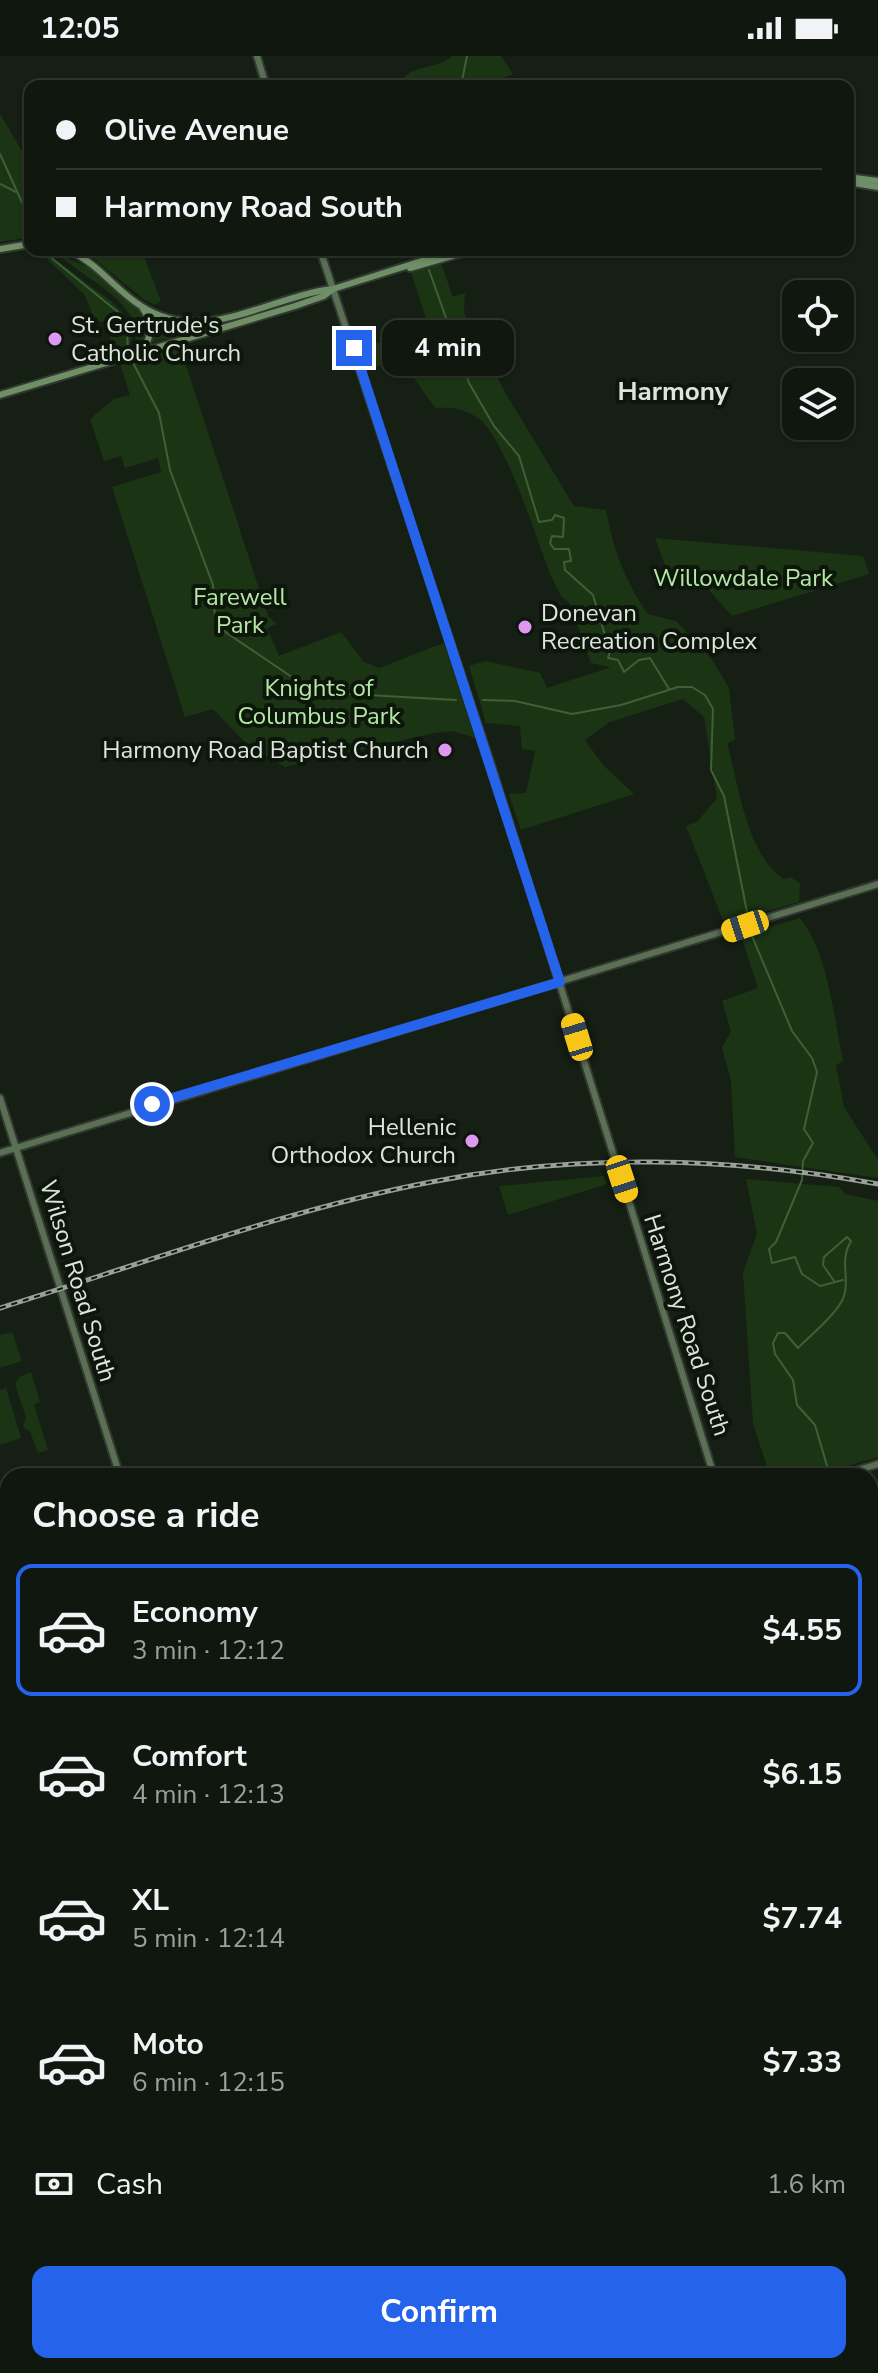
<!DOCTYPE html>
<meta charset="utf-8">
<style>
body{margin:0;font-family:"Nunito Sans",sans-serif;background:#192018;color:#f1f3f6;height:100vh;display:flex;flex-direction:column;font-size:30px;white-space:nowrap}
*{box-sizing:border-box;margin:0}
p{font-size:26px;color:#9c9f9e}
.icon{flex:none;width:44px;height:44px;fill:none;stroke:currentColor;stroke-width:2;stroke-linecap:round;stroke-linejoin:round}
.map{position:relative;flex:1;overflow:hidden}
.side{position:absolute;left:0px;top:1412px;width:878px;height:906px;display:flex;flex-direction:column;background:#10170f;border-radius:24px 24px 0 0;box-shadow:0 2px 6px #0004,0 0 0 2px #30362f}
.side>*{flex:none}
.top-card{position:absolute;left:24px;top:24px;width:830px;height:176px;border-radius:16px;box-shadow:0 2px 6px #0004,0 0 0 2px #30362f;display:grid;align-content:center;height:176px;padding:0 32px;background:#10170f}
.fabs{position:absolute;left:782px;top:224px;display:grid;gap:16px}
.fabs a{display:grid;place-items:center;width:72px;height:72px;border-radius:16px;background:#10170f;box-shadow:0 2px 6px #0004,0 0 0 2px #30362f;font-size:40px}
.end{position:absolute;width:36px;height:36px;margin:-18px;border:10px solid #2563eb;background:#fff;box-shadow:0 0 0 4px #fff}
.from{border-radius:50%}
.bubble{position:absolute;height:56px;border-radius:16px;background:#10170f;box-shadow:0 2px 6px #0004,0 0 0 2px #30362f;font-size:26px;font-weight:700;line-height:56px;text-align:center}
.car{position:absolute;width:24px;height:48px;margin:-24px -12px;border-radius:10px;box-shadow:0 0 6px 2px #0007;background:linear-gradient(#f5c518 24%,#345 0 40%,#f5c518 0 76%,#345 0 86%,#f5c518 0)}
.top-card b{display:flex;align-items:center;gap:28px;height:76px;font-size:30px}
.top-card b+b{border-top:2px solid #30362f}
.top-card i{width:20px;height:20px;background:#f1f3f6}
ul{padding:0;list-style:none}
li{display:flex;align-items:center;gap:24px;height:132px;margin:0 16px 12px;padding:0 16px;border:4px solid transparent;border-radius:16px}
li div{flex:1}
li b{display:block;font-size:30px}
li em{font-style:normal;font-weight:700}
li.active{border-color:#2563eb}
li>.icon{width:72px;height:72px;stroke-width:1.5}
h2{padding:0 32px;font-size:36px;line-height:96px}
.pay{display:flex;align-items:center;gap:20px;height:88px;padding:0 32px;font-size:30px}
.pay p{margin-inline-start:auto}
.button{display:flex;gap:16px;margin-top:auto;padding:16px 32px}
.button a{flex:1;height:92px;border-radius:16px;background:#2563eb;color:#fff;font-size:32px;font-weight:700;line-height:92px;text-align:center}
.status{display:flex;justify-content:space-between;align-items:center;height:56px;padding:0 40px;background:#10170f;direction:ltr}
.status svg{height:22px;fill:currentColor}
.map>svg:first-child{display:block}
</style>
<div class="status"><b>12:05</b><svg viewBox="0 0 49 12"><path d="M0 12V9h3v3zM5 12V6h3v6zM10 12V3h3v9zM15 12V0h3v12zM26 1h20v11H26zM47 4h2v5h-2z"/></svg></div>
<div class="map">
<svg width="878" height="2317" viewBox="0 0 878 2317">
<rect width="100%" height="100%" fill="#161f14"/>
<!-- green -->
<g fill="#1b3514">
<path d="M452 0H501L513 18 493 26 484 23 480 30H421L420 26 397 30C411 6 433 16 452 0Z"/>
<polygon points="0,58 30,109 30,181 0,186"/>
<polygon points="83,194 119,194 122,201 144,201 161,245 155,249 145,244"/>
<path d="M58 198 92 213 145 260 146 279 134 292 137 275C127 238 83 222 58 198Z"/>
<polygon points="52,201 112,246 122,256 133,276 129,293 120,295 111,292 109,267 95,264 84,238 46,202"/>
<path d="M441 207 453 241 465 237 464 257 506 338 574 450 606 454C613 493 625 525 648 558L676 565 711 602 729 632 735 684 727 687C739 730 746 796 783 823L790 821 800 827 799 846 724 867 686 770 698 765 717 742 704 661 683 643 610 666 585 684 603 709 634 738 521 774 509 738 526 737 535 695 522 693 520 670 486 667 469 610 485 605 540 617 547 632 611 611 591 607 570 548 561 540 552 522C537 486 505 378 476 361 463 352 451 351 435 352L412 319 407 301 369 313 361 291 401 282 408 273 428 269 411 216Z"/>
<polygon points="150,259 179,268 219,268 151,287 154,269"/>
<polygon points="180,291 268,560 277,568 267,572 279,600 341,576 364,606 379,612 444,587 475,682 453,675 434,677 285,711 247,688 213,653 185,661 112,431 161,416 158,402 125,412 121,400 104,405 90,363 114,343 130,339 120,308"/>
<polygon points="655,482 863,500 869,518 732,560 706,531 668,517"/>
<path d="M800 862C828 896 834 963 843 1005L836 1009 844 1051 878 1104V1122L735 1101 731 1025 722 992 731 975 722 945 758 932 741 880Z"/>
<polygon points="604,1120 607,1128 508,1159 499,1130"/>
<polygon points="746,1123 839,1131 845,1138 878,1145 878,1401 813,1420 770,1420 753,1368 743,1216 757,1178"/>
<polygon points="12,1276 22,1305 0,1312 0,1279"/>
<polygon points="31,1316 40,1346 34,1349 48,1394 38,1397 30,1376 23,1371 26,1361 15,1328 19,1321"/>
<polygon points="6,1332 21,1382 0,1389 0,1334"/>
<polygon points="878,1427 878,1514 870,1523 870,1428"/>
<polygon points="870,1580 877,1580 878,1588 878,1700 870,1700"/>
<polygon points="870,1982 878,1985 878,2074 870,2077"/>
</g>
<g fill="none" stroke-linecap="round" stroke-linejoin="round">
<!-- stream -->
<g stroke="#3f5f36" stroke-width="2">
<polyline points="461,30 467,0"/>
<polyline points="0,98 30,164"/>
<polyline points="0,128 16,136"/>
<polyline points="421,194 423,198"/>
<polyline points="49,200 118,256 127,270 128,297 159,357 170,414 213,529 215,562 221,573 314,636 456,644"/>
<polyline points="429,214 469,327 494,370 519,400 539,466 552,464 555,459 564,462 563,481 552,480 550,487 554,493 569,493 571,505 564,506 565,514 593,539 607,586 613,586 608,602 618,604 624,616 639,604 650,602 669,633"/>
<polyline points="483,644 515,645 572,658 621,649 678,631 692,631 705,639 713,653 711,714 724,740 748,861"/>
<polyline points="752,880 792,975 812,1002 817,1016 804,1073 813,1087 803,1105 802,1124 776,1186 769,1193 772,1207 795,1201 802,1218 820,1230 843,1224"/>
<path d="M830 1420 815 1369 797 1349 793 1324 775 1298 773 1287 778 1277H785L798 1292C811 1279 839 1256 844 1240 850 1221 839 1205 851 1185L847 1181 824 1201 823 1209 834 1225"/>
<polyline points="870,1778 878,1771"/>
<polyline points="870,1800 878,1795"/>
<polyline points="870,1848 878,1851"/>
<polyline points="870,1903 878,1903"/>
<polyline points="0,1920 8,1932"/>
<polyline points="870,2003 878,2004"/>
</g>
<!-- secondary casing -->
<g stroke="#333932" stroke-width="10">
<g id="secondary">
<polyline points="257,0 266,30"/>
<polyline points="320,194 490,706 612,1094"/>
<polyline points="0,1042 120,1420"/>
<polyline points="0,1097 878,828"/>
<polyline points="622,1123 714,1420"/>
<polyline points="839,1420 878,1408"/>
<polyline points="0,1794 8,1792"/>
<polyline points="0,2074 8,2072"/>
<polyline points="870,2094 878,2091"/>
<polyline points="104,2310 107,2317"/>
<polyline points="396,2310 399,2317"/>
<polyline points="700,2310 702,2317"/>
<polyline points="271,2317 293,2310"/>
</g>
</g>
<!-- primary casing -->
<g stroke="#333932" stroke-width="10">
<g id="primary">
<polyline points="848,121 878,125"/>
<polyline points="848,126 878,131"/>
<polyline points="0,193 30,188"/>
<path d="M68 194C98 207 114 233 141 250 204 291 269 240 333 233"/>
<polyline points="410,212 473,194"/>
<path d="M141 296C152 281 154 268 143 253"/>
<polyline points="0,339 295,250 324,240 333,233 457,194"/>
</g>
</g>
<!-- highway casing -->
<g stroke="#333932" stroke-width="12">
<g id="highway">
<polyline points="870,1552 878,1553"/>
<polyline points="870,1565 878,1565"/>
<polyline points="0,1697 8,1695"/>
<polyline points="0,1708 8,1706"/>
</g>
</g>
<!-- secondary -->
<use href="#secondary" stroke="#5a7055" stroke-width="6"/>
<!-- primary -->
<use href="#primary" stroke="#6f8f66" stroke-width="6"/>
<!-- highway -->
<use href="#highway" stroke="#8ab97e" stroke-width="8"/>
<!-- rail casing -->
<g stroke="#98a097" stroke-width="5">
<g id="rail">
<path d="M0 1252C142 1208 285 1154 431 1126 577 1097 732 1101 878 1128"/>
<polyline points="870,1735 878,1734"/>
<polyline points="0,1932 8,1931"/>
<polyline points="328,2310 332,2317"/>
</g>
</g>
<!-- rail -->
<use href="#rail" stroke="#0d160b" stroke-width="2" stroke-dasharray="6" stroke-linecap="butt"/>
<!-- secondary-bridge casing -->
<g stroke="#333932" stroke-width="10" stroke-linecap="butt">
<polyline id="secondary-bridge" points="612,1094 622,1123"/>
</g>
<!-- secondary-bridge -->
<use href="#secondary-bridge" stroke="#5a7055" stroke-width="6"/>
</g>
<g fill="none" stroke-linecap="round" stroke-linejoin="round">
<!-- route -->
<polyline stroke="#2563eb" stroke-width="10" points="152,1048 560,926 354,292"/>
</g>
<!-- markers -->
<g fill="#df98f1" stroke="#0d160b" stroke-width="3">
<circle cx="55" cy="283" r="8"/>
<circle cx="525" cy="571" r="8"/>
<circle cx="445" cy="694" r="8"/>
<circle cx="472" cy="1085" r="8"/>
</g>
<g text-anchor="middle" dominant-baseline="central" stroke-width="8" stroke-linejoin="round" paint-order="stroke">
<!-- poi labels -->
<g font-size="24" fill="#dee5dd" stroke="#0d160b" text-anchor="start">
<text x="71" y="269">St. Gertrude's<tspan x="71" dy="28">Catholic Church</tspan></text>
<text x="541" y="557">Donevan<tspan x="541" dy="28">Recreation Complex</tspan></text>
<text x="429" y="694" text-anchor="end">Harmony Road Baptist Church</text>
<text x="456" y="1071" text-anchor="end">Hellenic<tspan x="456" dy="28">Orthodox Church</tspan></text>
</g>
<!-- park labels -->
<g font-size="24" fill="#b3e8a5" stroke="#0d160b">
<text x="743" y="522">Willowdale Park</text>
<text x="240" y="541">Farewell<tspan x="240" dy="28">Park</tspan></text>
<text x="319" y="632">Knights of<tspan x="319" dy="28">Columbus Park</tspan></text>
</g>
<!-- street labels -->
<g font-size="24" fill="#dee5dd" stroke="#0d160b">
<text transform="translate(78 1225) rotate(73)">Wilson Road South</text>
<text transform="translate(687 1269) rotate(72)">Harmony Road South</text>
</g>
<!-- neighbourhood labels -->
<g font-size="26" font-weight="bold" fill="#dee5dd" stroke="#0d160b">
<text x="673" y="335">Harmony</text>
</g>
</g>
</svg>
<div class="fabs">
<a><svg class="icon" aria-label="locate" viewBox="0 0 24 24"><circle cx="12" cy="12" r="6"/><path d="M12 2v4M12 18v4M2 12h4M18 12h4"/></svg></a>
<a><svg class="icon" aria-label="layers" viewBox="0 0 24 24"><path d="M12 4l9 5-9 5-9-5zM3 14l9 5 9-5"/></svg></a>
</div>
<i class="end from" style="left:152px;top:1048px"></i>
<i class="end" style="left:354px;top:292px"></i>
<div class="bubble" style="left:382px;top:264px;width:132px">4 min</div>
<i class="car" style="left:745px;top:870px;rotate:252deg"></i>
<i class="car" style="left:577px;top:981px;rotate:343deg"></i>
<i class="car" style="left:622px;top:1123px;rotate:162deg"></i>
<div class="top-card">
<b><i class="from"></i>Olive Avenue</b>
<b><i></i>Harmony Road South</b>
</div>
<section class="side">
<h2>Choose a ride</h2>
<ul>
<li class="active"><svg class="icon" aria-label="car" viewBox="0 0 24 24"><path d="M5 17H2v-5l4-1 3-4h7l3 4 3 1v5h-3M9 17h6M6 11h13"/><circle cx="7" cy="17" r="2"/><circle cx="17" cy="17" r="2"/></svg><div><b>Economy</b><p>3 min · 12:12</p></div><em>$4.55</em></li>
<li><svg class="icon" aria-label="car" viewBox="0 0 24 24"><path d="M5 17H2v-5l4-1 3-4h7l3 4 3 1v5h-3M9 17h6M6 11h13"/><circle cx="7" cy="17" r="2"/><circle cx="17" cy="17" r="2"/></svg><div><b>Comfort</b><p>4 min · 12:13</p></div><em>$6.15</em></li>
<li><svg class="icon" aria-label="car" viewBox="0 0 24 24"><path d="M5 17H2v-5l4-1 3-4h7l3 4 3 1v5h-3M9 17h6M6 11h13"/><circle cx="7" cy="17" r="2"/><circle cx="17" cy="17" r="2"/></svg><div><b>XL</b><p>5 min · 12:14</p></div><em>$7.74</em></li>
<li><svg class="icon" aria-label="car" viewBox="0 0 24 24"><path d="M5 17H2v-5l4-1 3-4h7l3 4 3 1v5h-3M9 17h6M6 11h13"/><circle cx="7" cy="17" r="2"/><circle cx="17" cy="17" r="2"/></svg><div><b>Moto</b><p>6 min · 12:15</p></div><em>$7.33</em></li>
</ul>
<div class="pay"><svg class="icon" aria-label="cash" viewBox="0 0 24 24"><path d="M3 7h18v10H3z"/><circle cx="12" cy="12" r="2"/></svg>Cash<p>1.6 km</p></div>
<div class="button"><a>Confirm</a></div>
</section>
</div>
